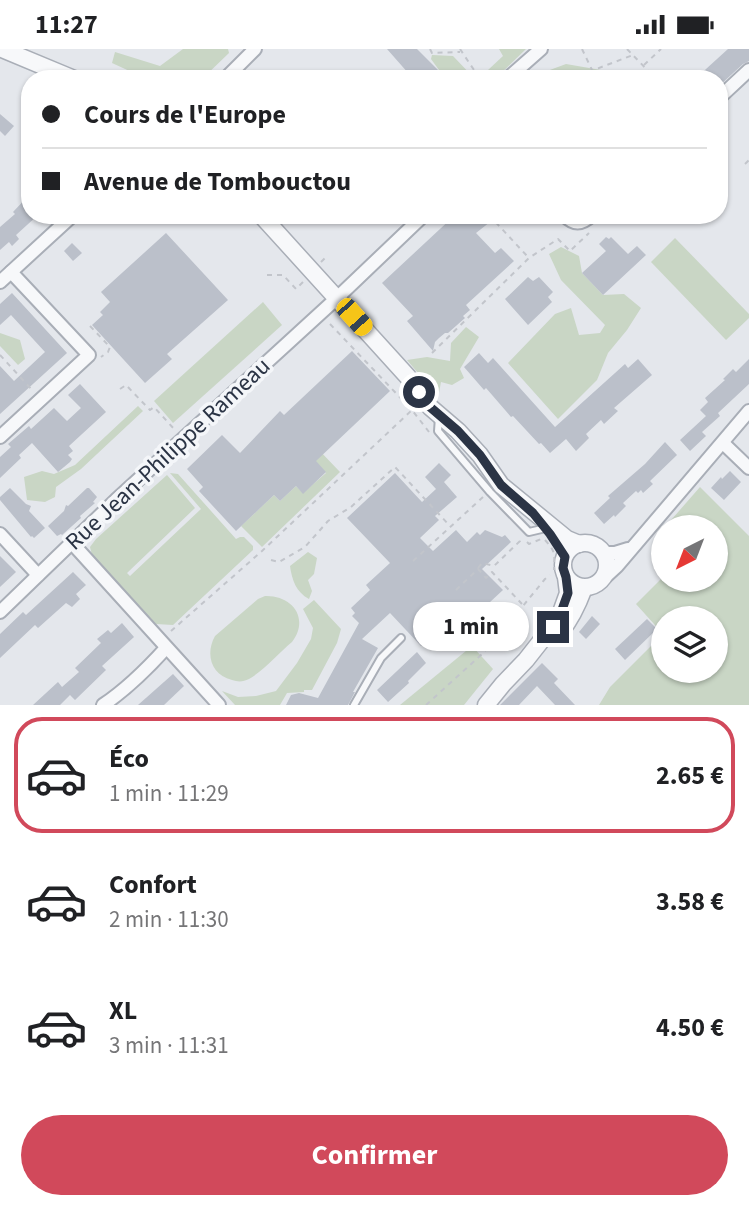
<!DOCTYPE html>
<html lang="fr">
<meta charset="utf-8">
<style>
body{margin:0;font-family:"Source Sans 3",sans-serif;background:#f6f6f6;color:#202124;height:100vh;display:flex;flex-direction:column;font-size:26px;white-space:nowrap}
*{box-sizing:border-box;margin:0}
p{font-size:23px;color:#757577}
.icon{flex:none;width:38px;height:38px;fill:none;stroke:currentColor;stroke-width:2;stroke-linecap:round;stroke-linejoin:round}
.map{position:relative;height:656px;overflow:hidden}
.details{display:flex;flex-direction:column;background:#fff;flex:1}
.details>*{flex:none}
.hud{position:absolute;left:21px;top:21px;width:707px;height:154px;border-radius:28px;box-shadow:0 2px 5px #0004;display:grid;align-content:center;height:154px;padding:0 21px;background:#fff}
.needle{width:46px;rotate:222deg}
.buttons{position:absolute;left:651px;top:466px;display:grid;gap:14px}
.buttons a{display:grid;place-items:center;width:77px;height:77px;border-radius:50%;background:#fff;box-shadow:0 2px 5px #0004;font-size:35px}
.end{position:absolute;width:32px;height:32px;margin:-16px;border:9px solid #2b3445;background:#fff;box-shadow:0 0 0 4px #fff}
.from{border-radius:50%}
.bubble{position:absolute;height:49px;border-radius:24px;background:#fff;box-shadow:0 2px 5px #0004;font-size:23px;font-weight:700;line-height:49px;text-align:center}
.car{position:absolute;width:21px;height:42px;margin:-21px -10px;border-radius:9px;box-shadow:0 0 5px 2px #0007;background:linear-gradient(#f5c518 24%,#345 0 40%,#f5c518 0 76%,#345 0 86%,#f5c518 0)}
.hud b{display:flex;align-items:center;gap:24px;height:66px;font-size:26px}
.hud b+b{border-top:2px solid #e0e0e0}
.hud i{width:18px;height:18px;background:#202124}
ul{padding:12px 0 0;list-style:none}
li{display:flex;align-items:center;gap:21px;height:116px;margin:0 14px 10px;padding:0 7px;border:4px solid transparent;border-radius:28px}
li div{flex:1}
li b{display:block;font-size:26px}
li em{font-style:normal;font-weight:700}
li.on{border-color:#d1495b}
li>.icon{width:63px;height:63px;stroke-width:1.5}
.button{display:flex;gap:14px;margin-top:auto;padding:14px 21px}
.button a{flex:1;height:80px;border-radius:42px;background:#d1495b;color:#fff;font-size:28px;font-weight:700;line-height:80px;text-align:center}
.status{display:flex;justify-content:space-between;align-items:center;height:49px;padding:0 35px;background:#fff;direction:ltr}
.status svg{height:19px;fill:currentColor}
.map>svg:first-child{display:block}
</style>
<div class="status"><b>11:27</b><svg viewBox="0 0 49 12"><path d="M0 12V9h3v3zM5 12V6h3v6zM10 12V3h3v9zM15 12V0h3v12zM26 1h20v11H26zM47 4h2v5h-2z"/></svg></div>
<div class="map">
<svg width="749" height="656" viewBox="0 0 749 656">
<rect width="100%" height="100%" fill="#e4e7ec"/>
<!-- green -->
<g fill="#c9d6c5" fill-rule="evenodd">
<polygon points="183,0 228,0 229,4 202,30 147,30 112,14 115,3 160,17"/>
<polygon points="499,0 526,0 495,30 485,30 488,21 503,7"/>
<polygon points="432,6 453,7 475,30 438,30 435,26 439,21 431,10"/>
<polygon points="566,15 624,25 631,30 542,30 539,25"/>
<polygon points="675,189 749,265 749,269 726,291 651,213"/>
<polygon points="561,198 579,207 582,224 603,246 624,245 641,259 627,281 608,304 597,331 558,370 508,314 555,265 571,259 579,286 600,284 605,276 561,231 549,205"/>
<polygon points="263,253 282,276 173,374 154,352"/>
<polygon points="466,278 479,288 460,320 464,329 452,336 441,333 439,344 429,337 407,311 427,308 450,312 451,294"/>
<polygon points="0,284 20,291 25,310 18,316 0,297"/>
<polygon points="138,357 143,362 81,420 56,438 55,448 45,453 27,451 24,428 42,422 54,425 75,416"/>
<polygon points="294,375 340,423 262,498 241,477 274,446 280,452 296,437 303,444 326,424 288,382"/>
<polygon points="170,424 178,425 236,490 240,488 244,488 253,497 253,501 173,576 156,575 92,506 90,498 96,490 167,426 195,459 127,524 130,527 201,460"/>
<path d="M700 438 749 487V656H599L610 638 663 585 636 555 663 528V530H716V478H665ZM663 569H716V621H663Z"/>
<path d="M308 503 317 509 314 525 308 531 312 542 309 550C296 543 292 531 290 517Z"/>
<path d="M265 547C292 546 310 569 292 593 280 603 262 623 249 630 243 633 238 633 232 631 211 626 205 605 215 587L258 550Z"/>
<polygon points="314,551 341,580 337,594 312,641 304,641 304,643 287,644 280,656 235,656 222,642 238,648 256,647 276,642 297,614 311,590 313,579 303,560"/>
<polygon points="472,597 493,620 464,656 400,656"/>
</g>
<!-- building -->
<g fill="#bbc0ca">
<polygon points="387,0 417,0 439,22 435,26 438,30 405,30 409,25"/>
<polygon points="728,0 749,0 749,12 743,15 719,37 719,30 695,30"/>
<polygon points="0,65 14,77 5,87 0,82"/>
<polygon points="30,145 30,166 38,166 16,186 19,190 12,197 9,193 0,201 0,178 15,165 13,163"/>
<polygon points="455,166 483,166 490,173 476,184 495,204 501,199 514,212 466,256 470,261 463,267 465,269 448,284 445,284 439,289 435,293 433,302 407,272 413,267 382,234"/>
<polygon points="166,184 228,251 167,305 172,310 145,334 92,276 103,266 100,263 110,253 101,243"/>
<polygon points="606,188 609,190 611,188 628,205 637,197 646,206 603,246 582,224 606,202 599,195"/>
<polygon points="72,194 82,204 73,212 64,202"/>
<polygon points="528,228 533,232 539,228 553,243 548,248 552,253 528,276 505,250"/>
<polygon points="12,244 67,304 0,365 0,317 14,332 45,303 11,266 0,276 0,255"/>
<polygon points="352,302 390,342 316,412 326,423 303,445 296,437 280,452 274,446 236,482 199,442 203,438 187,420 222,386 240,404 280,362 284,366"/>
<polygon points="479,304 488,314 493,309 555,378 625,315 628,319 638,310 652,326 614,359 618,362 604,375 601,371 586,385 589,389 576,402 566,390 550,404 541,394 539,395 513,367 511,368 486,339 484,341 464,318"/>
<polygon points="749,310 749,335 718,364 720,367 702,383 706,387 690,402 680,391 706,367 700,361 708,353 705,349 725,331 723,330 733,320 736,323"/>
<polygon points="80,335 106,363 69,397 73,402 68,406 72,410 70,413 58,423 32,394 19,406 21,409 0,429 0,408 11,398 8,395 29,377 31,380 54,359 67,372 81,359 68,346"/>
<polygon points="665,393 677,406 650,432 653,435 643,444 641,441 638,444 636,442 623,454 626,457 615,468 614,466 604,475 594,464 610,449 608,447 645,415"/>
<polygon points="439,414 451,426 444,433 457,448 435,467 439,471 420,489 433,502 456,481 467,493 477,483 480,486 485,481 502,488 505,486 511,493 482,520 503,541 462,579 454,570 444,579 443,577 421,597 390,564 362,590 378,599 353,643 355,643 348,656 286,656 291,646 299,644 318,649 359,574 352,567 355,564 351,559 370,541 366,536 390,514 347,469 395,424 422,453 436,440 425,428"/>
<polygon points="730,422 741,433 724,451 711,439 721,428 722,430"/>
<polygon points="10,439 26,455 31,457 29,462 45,479 34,489 32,487 31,488 0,451 0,448"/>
<polygon points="87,439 89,439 97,448 93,453 95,454 80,467 81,469 62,486 61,485 57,487 48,477 64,462 66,456 68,457"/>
<polygon points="0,507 16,523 0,538"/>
<polygon points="73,523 86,536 76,545 80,550 72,558 66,554 38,579 35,576 0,609 0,585 23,563 26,566"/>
<polygon points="592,567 600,575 586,590 579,583"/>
<polygon points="647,570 657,580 625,611 615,600"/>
<polygon points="122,574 134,588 102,617 106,621 75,651 70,646 60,656 33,656 58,633 62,638 79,623 75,619 101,594 97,590 108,581 111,584"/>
<polygon points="417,603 426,614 408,632 409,634 388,653 377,641"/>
<polygon points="542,614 558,630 554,634 575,656 555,656 537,637 519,656 500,656"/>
<polygon points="173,625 184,637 164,656 138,656"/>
</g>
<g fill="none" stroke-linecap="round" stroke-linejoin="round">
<!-- service casing -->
<g stroke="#a9aeb7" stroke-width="10">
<g id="service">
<polyline points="439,368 438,382 490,443 529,483 546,479"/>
<polyline points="354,656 381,609 401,589"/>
</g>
</g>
<!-- minor casing -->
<g stroke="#a9aeb7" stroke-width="16">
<g id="minor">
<polyline points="225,30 255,0"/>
<polyline points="507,30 541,0"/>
<polyline points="719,49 749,21"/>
<path d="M564 166C574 176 581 176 592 166"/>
<polyline points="0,233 73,166"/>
<polyline points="0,388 89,306 11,223"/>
<polyline points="723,394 749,419"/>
<polyline points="0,485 38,526"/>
<polyline points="72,494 219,656"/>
<polyline points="604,504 615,504 628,500"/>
<polyline points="604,529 617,517 749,362"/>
<polyline points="0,563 116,451 337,249 424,166"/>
<path d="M103 656C127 640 147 620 166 599"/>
</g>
</g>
<!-- tertiary casing -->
<g stroke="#a9aeb7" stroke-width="19">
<g id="tertiary">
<polyline points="2,0 74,30"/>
<polyline points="261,166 408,328 430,358 458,382 480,406 501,436 567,490 579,495"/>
<circle cx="585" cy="516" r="22"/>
<path d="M561 582C572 569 578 555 584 539"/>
<polyline points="486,656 503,635 526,611 559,569 568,544 566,528"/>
</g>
</g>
<!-- path -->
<g stroke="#c2c5cb" stroke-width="2" stroke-dasharray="5 5" stroke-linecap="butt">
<polyline points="430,0 432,4 460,3"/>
<polyline points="460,0 480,30"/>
<polyline points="582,0 592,21"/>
<polyline points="627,0 656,30"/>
<polyline points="644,16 661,0"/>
<polyline points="570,30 633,6"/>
<polyline points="745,115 749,111"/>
<polyline points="489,166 528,208"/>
<polyline points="604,171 609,166"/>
<polyline points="321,213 326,208"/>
<polyline points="267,226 283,226 296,240 303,233"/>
<polyline points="330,275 412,361"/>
<polyline points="90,277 110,298 108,303 101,308"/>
<polyline points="432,304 529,209 558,190 570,202 589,184"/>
<polyline points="0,306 33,342"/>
<polyline points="120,340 126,336 150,361 154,358 175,381"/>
<path d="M545 491C557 504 554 506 554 521"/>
<polyline points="527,493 529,495 541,490"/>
<polyline points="271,511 279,513 305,498 328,472 351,458 395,418 450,477"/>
<polyline points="413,512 483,448"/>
<polyline points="478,519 482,514 494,517 520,492 520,489"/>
<polyline points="456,541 478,520 486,529 492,523 522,555"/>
<polyline points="171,582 262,502 412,361 429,383"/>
<polyline points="426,656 481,606 496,590 545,530 550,526"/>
</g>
<!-- service -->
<use href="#service" stroke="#f7f8fa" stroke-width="6"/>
<!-- minor -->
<use href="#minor" stroke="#f7f8fa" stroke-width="12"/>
<!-- tertiary -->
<use href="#tertiary" stroke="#f7f8fa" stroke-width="16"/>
</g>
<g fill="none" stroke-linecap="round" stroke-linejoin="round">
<!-- route -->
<polyline stroke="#2b3445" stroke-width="9" points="419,343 430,358 458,382 480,406 501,436 533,464 550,485 565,508 563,519 566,528 568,544 559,569 553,578"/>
</g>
<g text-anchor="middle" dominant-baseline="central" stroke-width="7" stroke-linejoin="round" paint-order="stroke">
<!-- street labels -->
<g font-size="24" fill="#2b3445" stroke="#f4f6f9">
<text transform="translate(168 405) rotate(-43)">Rue Jean-Philippe Rameau</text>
</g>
</g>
</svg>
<div class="buttons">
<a><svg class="needle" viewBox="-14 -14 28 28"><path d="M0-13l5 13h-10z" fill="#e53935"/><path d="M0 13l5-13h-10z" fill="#757577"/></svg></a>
<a><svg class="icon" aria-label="layers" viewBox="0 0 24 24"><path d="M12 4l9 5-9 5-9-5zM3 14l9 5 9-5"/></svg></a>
</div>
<i class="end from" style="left:419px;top:343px"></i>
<i class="end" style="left:553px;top:578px"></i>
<div class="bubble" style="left:413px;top:553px;width:116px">1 min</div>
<i class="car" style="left:354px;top:268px;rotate:138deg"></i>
<div class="hud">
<b><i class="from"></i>Cours de l'Europe</b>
<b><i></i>Avenue de Tombouctou</b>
</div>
</div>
<section class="details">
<ul>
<li class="on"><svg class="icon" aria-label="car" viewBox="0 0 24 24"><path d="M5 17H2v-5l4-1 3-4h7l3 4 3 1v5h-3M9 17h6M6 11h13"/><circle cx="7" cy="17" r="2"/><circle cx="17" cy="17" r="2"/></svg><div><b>Éco</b><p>1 min · 11:29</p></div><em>2.65 €</em></li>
<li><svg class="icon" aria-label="car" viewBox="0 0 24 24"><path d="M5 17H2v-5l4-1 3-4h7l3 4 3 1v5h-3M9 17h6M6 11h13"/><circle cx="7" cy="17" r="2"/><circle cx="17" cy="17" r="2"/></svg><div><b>Confort</b><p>2 min · 11:30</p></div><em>3.58 €</em></li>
<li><svg class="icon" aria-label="car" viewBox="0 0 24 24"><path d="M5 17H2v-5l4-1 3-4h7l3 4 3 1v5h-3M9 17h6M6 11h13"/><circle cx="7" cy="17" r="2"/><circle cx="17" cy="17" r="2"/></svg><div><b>XL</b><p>3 min · 11:31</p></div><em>4.50 €</em></li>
</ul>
<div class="button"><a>Confirmer</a></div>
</section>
